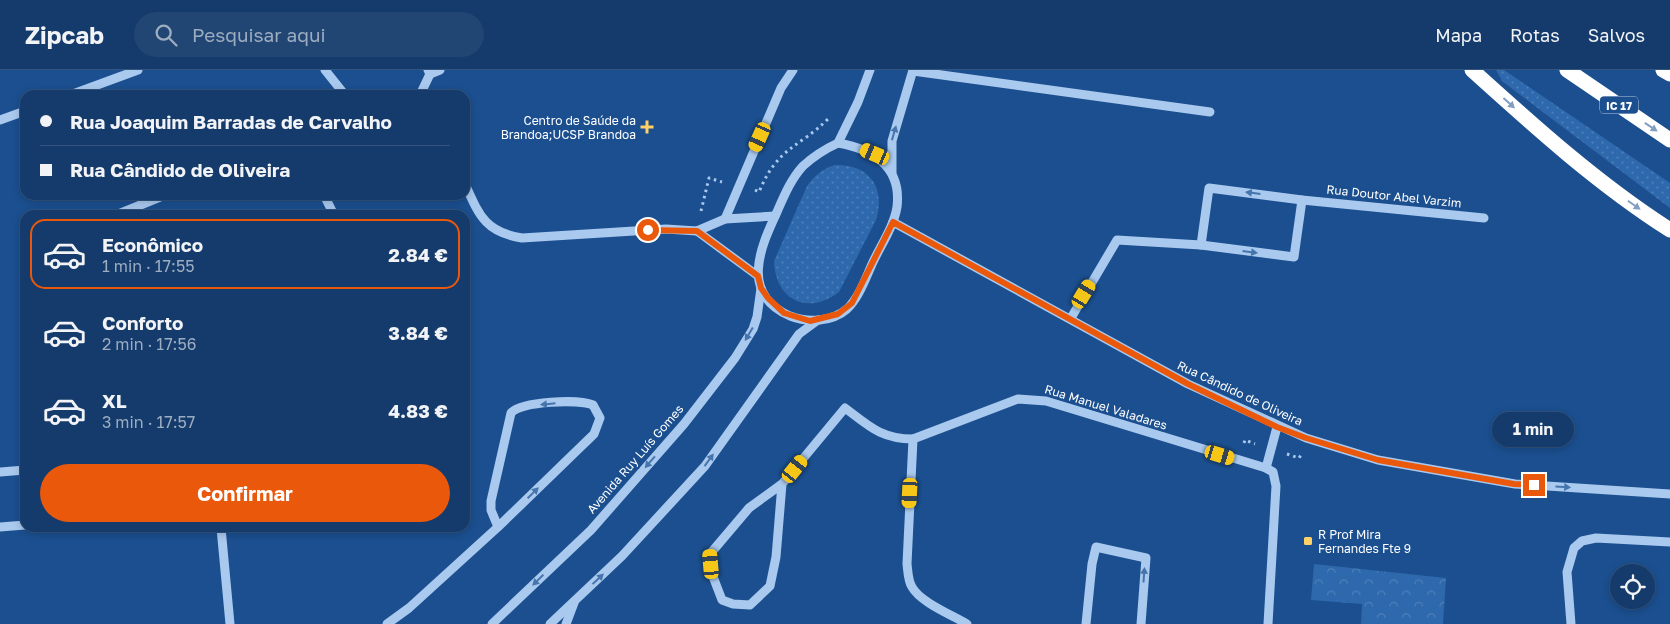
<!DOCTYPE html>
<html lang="pt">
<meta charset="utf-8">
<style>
body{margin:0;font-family:"Golos Text",sans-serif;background:#214673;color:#f1f3f6;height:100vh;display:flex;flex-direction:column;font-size:19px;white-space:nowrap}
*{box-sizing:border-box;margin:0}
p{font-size:16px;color:#9dadc1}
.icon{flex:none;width:28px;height:28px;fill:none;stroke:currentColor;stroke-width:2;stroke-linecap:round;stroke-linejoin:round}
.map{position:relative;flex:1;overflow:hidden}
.panel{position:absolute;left:20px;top:140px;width:450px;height:322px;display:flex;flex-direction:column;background:#143b6b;border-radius:15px;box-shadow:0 2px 8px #0003,0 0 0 1px #33557e}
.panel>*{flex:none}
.top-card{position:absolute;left:20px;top:20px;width:450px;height:110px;border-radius:15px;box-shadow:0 2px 8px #0003,0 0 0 1px #33557e;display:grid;align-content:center;height:110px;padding:0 20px;background:#143b6b}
.buttons{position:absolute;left:1610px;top:494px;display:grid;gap:10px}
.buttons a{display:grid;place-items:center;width:45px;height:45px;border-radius:50%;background:#143b6b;box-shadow:0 2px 8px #0003,0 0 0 1px #33557e;font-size:25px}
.end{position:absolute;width:22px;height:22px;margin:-11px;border:6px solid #ea580c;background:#fff;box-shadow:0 0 0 2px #fff}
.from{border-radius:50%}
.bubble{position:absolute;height:35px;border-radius:18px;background:#143b6b;box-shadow:0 2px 8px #0003,0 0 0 1px #33557e;font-size:16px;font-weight:700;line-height:35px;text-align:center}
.car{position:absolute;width:15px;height:30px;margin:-15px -8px;border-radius:6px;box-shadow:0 0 4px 1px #0007;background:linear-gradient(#f5c518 24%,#345 0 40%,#f5c518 0 76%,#345 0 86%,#f5c518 0)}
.top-card b{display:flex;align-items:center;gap:18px;height:48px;font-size:19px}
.top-card b+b{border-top:1px solid #33557e}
.top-card i{width:12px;height:12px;background:#f1f3f6}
ul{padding:9px 0 0;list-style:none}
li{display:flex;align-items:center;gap:15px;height:70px;margin:0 10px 8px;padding:0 10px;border:2px solid transparent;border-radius:15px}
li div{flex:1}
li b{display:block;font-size:19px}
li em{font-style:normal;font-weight:700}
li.selected{border-color:#ea580c}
li>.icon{width:45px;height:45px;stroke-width:1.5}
.cta{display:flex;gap:10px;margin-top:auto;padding:10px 20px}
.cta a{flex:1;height:58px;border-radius:30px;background:#ea580c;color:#fff;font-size:20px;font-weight:700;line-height:58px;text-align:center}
header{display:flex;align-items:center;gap:30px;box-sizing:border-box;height:70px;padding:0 25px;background:#143b6b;border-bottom:1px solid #33557e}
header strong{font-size:24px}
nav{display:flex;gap:28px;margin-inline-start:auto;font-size:18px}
.search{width:350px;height:45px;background:#214673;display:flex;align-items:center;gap:12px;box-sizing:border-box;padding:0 18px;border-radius:28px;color:#9dadc1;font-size:19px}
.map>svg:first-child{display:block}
</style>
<header>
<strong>Zipcab</strong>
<div class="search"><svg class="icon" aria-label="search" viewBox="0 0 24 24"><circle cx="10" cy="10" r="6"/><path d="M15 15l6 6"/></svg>Pesquisar aqui</div>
<nav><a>Mapa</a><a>Rotas</a><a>Salvos</a></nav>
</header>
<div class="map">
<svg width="1670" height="554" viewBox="0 0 1670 554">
<defs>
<pattern id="grass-dots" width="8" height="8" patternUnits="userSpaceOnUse" patternTransform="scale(1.25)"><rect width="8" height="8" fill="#2e69ad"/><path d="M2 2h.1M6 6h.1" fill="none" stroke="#4d80b9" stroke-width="1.8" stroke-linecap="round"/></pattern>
<pattern id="forest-crowns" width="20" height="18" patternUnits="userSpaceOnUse" patternTransform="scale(1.25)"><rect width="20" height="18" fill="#2e69ad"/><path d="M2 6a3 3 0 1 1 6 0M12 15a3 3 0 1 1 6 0" fill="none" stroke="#4d80b9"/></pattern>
</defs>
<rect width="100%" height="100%" fill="#1b4f8f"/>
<!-- grass -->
<g fill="url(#grass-dots)">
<polygon points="1496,0 1504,0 1670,113 1670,138 1502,11"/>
<path d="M835 95C869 94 886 117 876 150L839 222C808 246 775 230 774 191L807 116C815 105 822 99 835 95Z"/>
</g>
<!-- forest -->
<polygon fill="url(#forest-crowns)" points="1314,494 1446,508 1443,554 1361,554 1362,534 1311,530"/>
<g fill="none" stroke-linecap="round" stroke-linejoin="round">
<!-- path -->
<g stroke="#a9c9ee" stroke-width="3" stroke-dasharray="2.5 4" stroke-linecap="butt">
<path d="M755 120 759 122C778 76 798 79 829 48"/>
<polyline points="701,141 709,108 722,112"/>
<polyline points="1244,373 1245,370 1255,374"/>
<polyline points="1287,384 1299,388 1301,385"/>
</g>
<!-- minor -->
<g stroke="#a9c9ee" stroke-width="9">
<polyline points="325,0 345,25"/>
<polyline points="913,1 1210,42"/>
<polyline points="430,4 440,0"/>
<polyline points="70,25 138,0"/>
<polyline points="420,25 430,4 428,0"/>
<polyline points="0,50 25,41"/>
<path d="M838 73C872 79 902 96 897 137 894 156 881 175 873 192 866 207 859 228 847 239 832 252 808 253 790 246 740 224 760 178 777 142 784 126 791 109 803 96 814 86 825 79 838 73Z"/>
<polyline points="838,73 858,32 870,0"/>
<polyline points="892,103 892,71 913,0"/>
<path d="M465 114C479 145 485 162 522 168L666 159 697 161 725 149 775 146"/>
<polyline points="324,125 334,145"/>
<polyline points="116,145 165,125"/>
<polyline points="725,149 781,18 793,0"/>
<polyline points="893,152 1188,314 1306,368 1378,390 1515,414 1670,424"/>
<polyline points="697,161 758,206"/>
<polyline points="1201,175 1209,118 1302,130 1484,148"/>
<polyline points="1071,248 1117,170 1201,175 1294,187 1302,130"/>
<polyline points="1266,398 1277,357"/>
<polyline points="0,402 25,400"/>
<path d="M782 414 749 438 710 484 712 504 722 530 733 534 750 535 770 516 776 487 782 414 845 338C869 356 881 369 913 369"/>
<polyline points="0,457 25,455"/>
<polyline points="221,458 230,554"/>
<path d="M387 554 409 538 498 457 594 364 600 348 593 335C579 329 522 331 511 343L491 431V440L498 457"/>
<polyline points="492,554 591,460 684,354 735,288 753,259 757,247 761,218"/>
<polyline points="550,554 622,486 705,396 799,264 818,250"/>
<polyline points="566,554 574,533"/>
<path d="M967 554C952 545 920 532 912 517 908 511 908 502 907 494L913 369 1018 329 1046 331 1266 398 1273 402 1276 416 1268 554"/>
<polyline points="1086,554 1092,494 1096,477 1146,488 1141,554"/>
<polyline points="1571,554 1567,502 1574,478 1582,471 1596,468 1670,472"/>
</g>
<!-- highway -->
<g stroke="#fff" stroke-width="15">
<path d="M1472 0C1535 57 1598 114 1670 160"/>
<polyline points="1567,0 1670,70"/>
<polyline points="1663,0 1670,4"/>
</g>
</g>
<!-- one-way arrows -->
<defs><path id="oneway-solid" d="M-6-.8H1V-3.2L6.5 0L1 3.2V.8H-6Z" transform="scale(1.25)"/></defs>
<g fill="#829ec1">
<use href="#oneway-solid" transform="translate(1509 33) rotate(42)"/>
<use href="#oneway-solid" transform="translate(1651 57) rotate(34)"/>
<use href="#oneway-solid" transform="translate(1634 135) rotate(35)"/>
</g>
<g fill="#4674ac">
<use href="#oneway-solid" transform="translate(894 63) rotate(-74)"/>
<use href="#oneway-solid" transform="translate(1253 123) rotate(-173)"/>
<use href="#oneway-solid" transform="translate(1250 182) rotate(7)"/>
<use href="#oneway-solid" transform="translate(749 264) rotate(121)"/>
<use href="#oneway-solid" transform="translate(548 334) rotate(174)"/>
<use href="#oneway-solid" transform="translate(709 390) rotate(-54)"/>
<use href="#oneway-solid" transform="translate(650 392) rotate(131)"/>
<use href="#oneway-solid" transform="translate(1563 417) rotate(4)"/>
<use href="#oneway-solid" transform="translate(533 423) rotate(-44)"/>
<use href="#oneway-solid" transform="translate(1144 505) rotate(-86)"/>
<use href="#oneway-solid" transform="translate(598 509) rotate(-43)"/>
<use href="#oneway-solid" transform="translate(538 510) rotate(136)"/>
</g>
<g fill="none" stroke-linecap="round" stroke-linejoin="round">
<!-- route -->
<polyline stroke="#ea580c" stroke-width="6" points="648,160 697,161 758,206 761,218 768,228 784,243 810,251 838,244 852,233 893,152 1188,314 1277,357 1306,368 1378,390 1514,414 1534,415"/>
</g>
<!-- markers -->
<g fill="#ffd166" stroke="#1b4f8f" stroke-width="2">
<path d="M644.5 49.5h5v5h5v5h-5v5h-5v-5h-5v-5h5z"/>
<rect x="1303" y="466" width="10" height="10" rx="2.5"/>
</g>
<g text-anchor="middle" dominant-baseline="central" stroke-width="4.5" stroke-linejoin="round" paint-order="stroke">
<!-- shield labels -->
<rect fill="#1b4f8f" stroke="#bbcadd" stroke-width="1" x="1600" y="26.5" width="38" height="17" rx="4"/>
<g font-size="11" font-weight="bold" fill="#fff">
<text x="1619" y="35">IC 17</text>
</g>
<!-- poi labels -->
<g font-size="12" fill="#fff" stroke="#1b4f8f" text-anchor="end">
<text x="636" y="50">Centro de Saúde da<tspan x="636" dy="14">Brandoa;UCSP Brandoa</tspan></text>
<text x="1318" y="464" text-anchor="start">R Prof Mira<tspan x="1318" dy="14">Fernandes Fte 9</tspan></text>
</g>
<!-- street labels -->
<g font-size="12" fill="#fff" stroke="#1b4f8f">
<text transform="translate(1394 126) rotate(6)">Rua Doutor Abel Varzim</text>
<text transform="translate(1240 323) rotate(25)">Rua Cândido de Oliveira</text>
<text transform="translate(1106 337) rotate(17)">Rua Manuel Valadares</text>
<text transform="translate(635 389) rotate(-49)">Avenida Ruy Luís Gomes</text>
</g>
</g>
</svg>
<div class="buttons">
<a><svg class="icon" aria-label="locate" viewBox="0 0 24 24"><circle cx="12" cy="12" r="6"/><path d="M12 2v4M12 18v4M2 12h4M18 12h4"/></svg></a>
</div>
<i class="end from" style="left:648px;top:160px"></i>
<i class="end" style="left:1534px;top:415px"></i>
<div class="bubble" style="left:1492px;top:342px;width:82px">1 min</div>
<i class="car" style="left:760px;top:67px;rotate:204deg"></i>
<i class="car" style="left:875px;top:84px;rotate:293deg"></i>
<i class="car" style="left:1084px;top:224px;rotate:31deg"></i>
<i class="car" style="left:1220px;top:385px;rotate:107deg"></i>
<i class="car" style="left:795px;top:399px;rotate:39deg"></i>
<i class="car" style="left:910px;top:423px;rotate:183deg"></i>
<i class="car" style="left:711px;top:494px;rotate:355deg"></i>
<div class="top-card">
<b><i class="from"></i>Rua Joaquim Barradas de Carvalho</b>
<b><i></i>Rua Cândido de Oliveira</b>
</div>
<section class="panel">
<ul>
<li class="selected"><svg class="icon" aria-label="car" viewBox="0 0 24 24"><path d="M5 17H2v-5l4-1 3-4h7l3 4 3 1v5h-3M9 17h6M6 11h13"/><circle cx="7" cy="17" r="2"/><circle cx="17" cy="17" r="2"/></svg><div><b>Econômico</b><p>1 min · 17:55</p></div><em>2.84 €</em></li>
<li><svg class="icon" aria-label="car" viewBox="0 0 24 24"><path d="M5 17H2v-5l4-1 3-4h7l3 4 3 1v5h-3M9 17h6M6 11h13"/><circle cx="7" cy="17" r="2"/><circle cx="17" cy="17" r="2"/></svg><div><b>Conforto</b><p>2 min · 17:56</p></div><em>3.84 €</em></li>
<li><svg class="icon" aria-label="car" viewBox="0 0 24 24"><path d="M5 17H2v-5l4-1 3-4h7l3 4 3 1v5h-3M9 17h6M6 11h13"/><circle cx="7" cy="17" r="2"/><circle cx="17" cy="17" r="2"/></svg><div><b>XL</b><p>3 min · 17:57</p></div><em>4.83 €</em></li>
</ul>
<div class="cta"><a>Confirmar</a></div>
</section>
</div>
